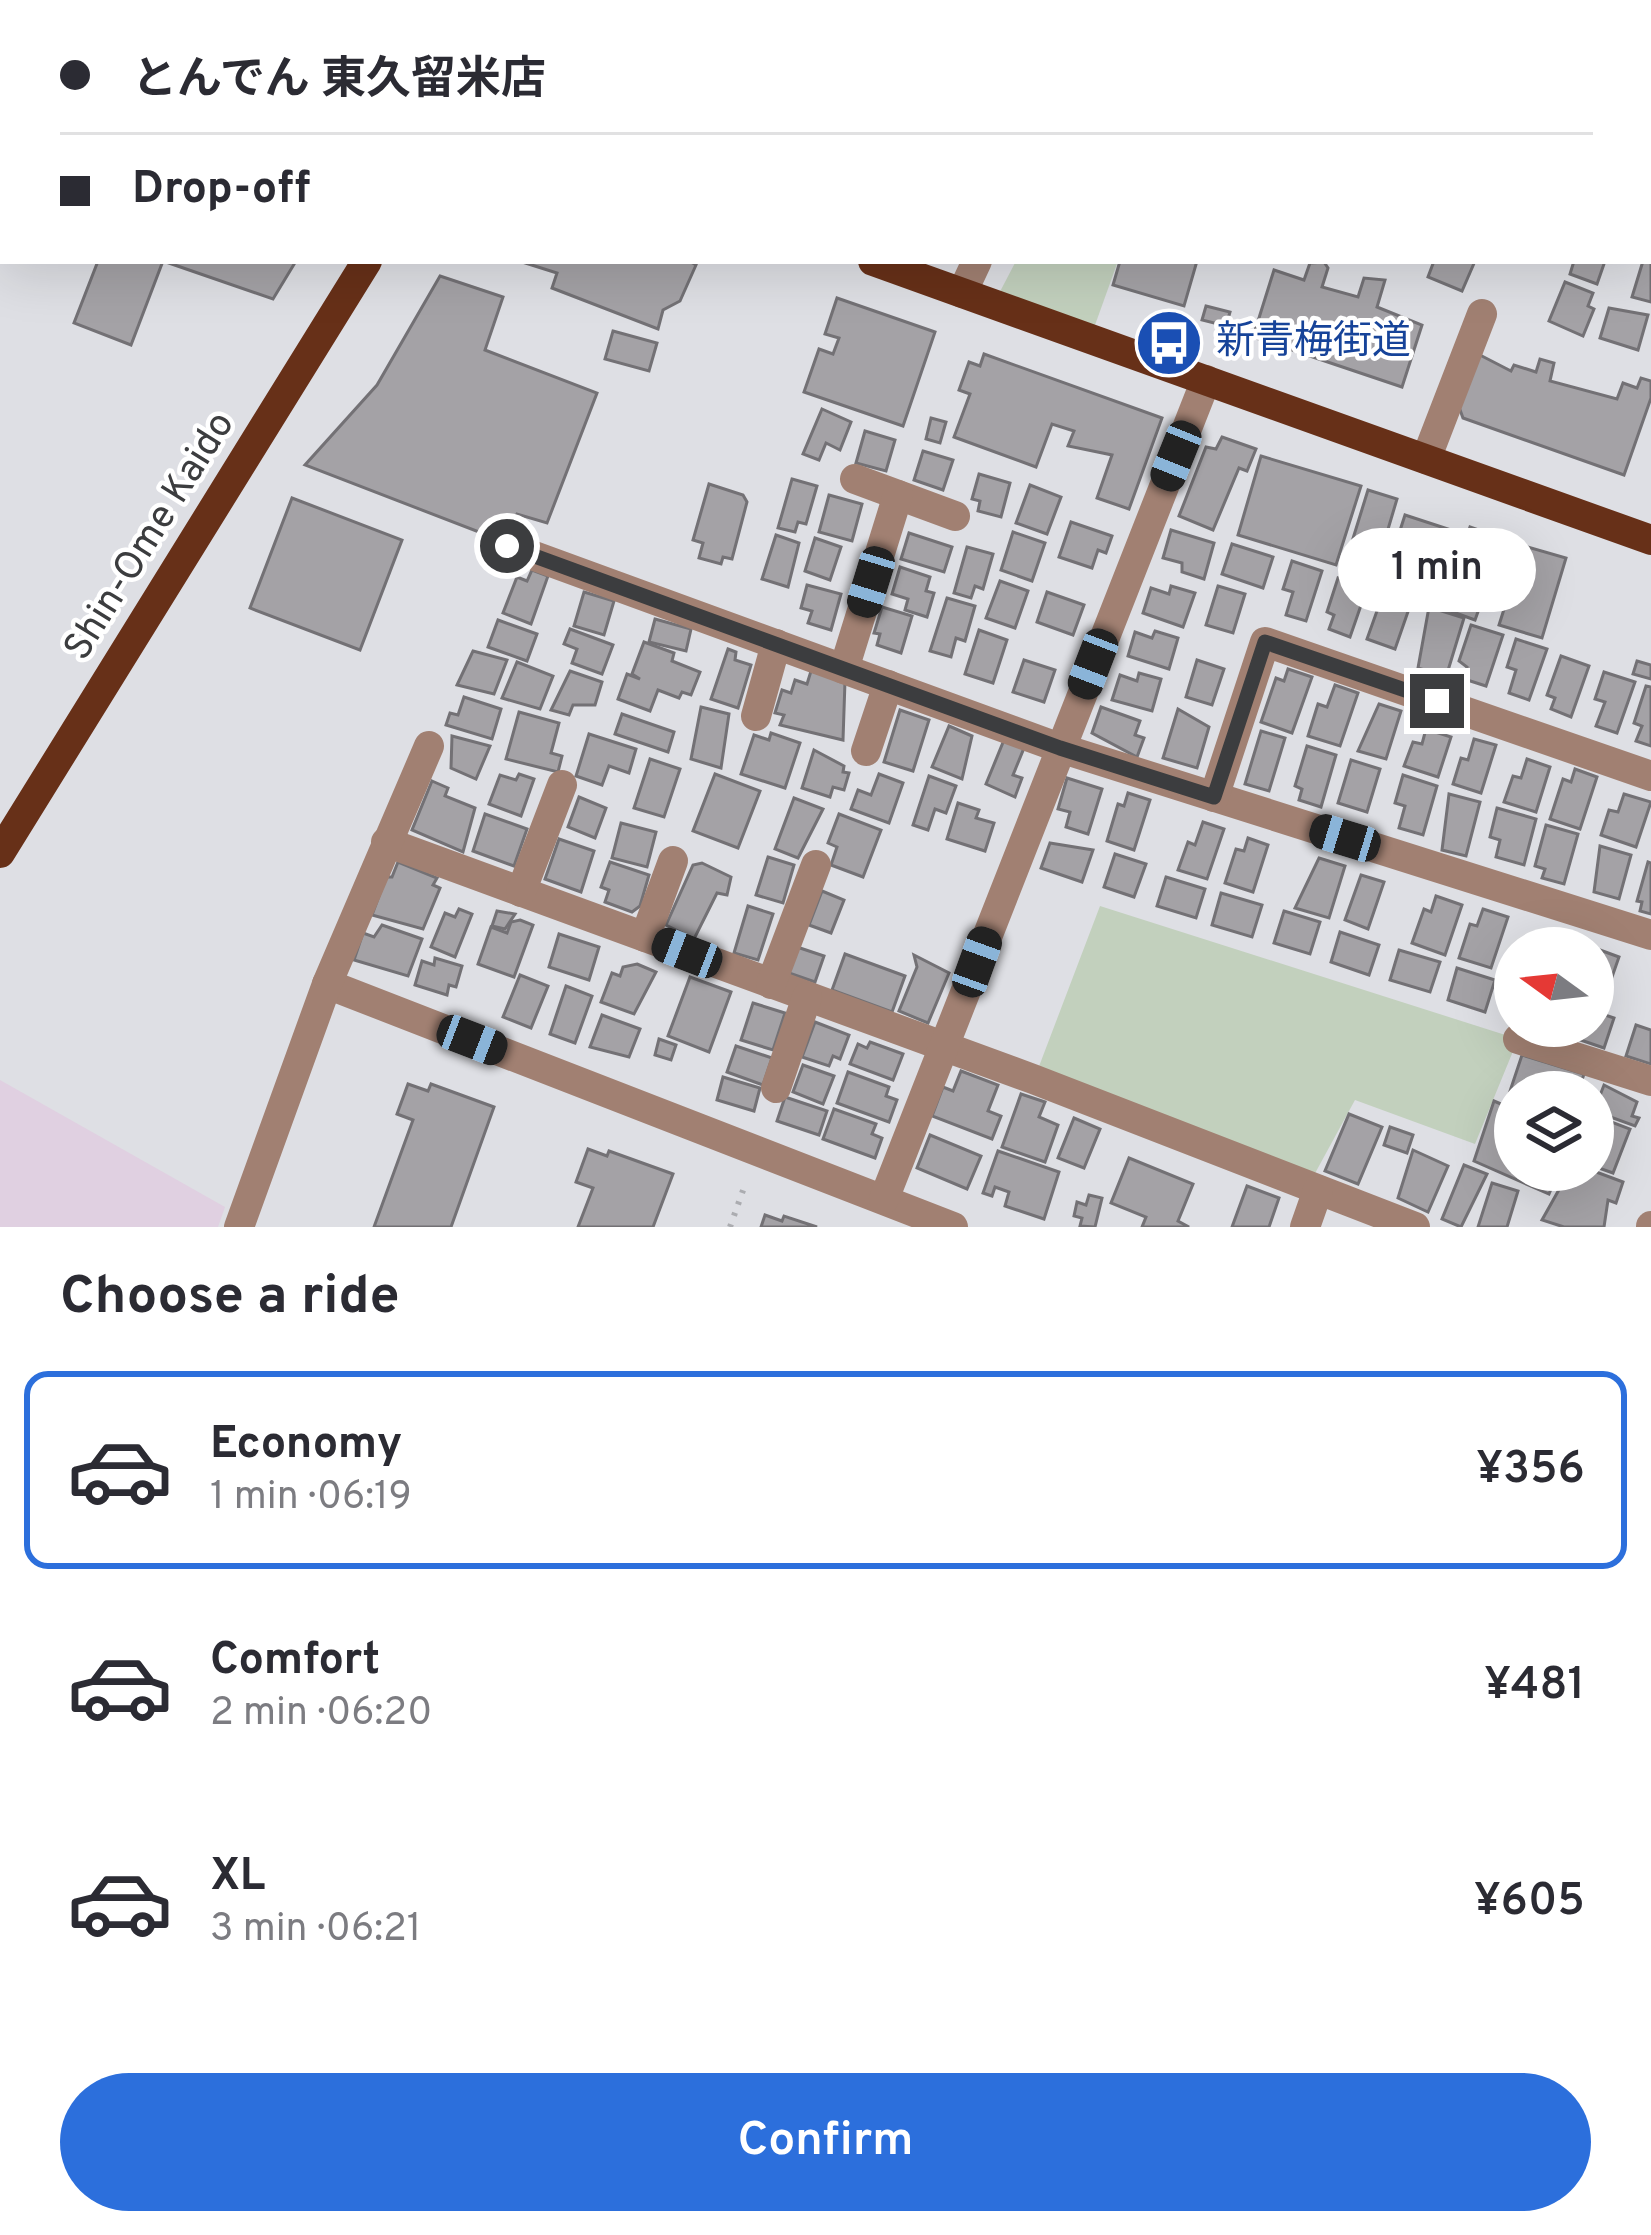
<!DOCTYPE html>
<meta charset="utf-8">
<style>
body{margin:0;font-family:Overpass,"Noto Sans JP",sans-serif;background:#f7f7f7;color:#2b2b33;height:100vh;display:flex;flex-direction:column;font-size:45px;white-space:nowrap}
*{box-sizing:border-box;margin:0}
p{font-size:39px;color:#7c7c81}
.icon{flex:none;width:66px;height:66px;fill:none;stroke:currentColor;stroke-width:2;stroke-linecap:round;stroke-linejoin:round}
.map{position:relative;height:1227px;overflow:hidden}
.details{display:flex;flex-direction:column;background:#fff;flex:1}
.details>*{flex:none}
.banner{position:absolute;left:0px;top:0px;width:1653px;height:264px;box-shadow:0 12px 48px #0002;display:grid;align-content:center;height:264px;padding:0 60px;background:#fff}
.needle{width:78px;rotate:285deg}
.controls{position:absolute;left:1494px;top:927px;display:grid;gap:24px}
.controls a{display:grid;place-items:center;width:120px;height:120px;border-radius:50%;background:#fff;box-shadow:0 12px 48px #0002;font-size:60px}
.end{position:absolute;width:54px;height:54px;margin:-27px;border:15px solid #3c3d3f;background:#fff;box-shadow:0 0 0 6px #fff}
.from{border-radius:50%}
.bubble{position:absolute;height:84px;border-radius:42px;background:#fff;box-shadow:0 12px 48px #0002;font-size:39px;font-weight:600;line-height:84px;text-align:center}
.car{position:absolute;width:36px;height:72px;margin:-36px -18px;border-radius:15px;box-shadow:0 0 9px 3px #0007;background:linear-gradient(#222 24%,#8ab4d8 0 40%,#222 0 76%,#8ab4d8 0 86%,#222 0)}
.banner b{display:flex;align-items:center;gap:42px;height:114px;font-size:45px}
.banner b+b{border-top:3px solid #e1e1e2}
.banner i{width:30px;height:30px;background:#2b2b33}
ul{padding:0;list-style:none}
li{display:flex;align-items:center;gap:36px;height:198px;margin:0 24px 18px;padding:0 36px;border:6px solid transparent;border-radius:24px}
li div{flex:1}
li b{display:block;font-size:45px}
li em{font-style:normal;font-weight:600}
li.active{border-color:#2c6fdc}
li>.icon{width:108px;height:108px;stroke-width:1.5}
h2{padding:0 60px;font-size:54px;line-height:144px}
.primary-button{display:flex;gap:24px;margin-top:auto;padding:24px 60px}
.primary-button a{flex:1;height:138px;border-radius:72px;background:#2c6fdc;color:#fff;font-size:48px;font-weight:600;line-height:138px;text-align:center}
.map>svg:first-child{display:block}
</style>
<div class="map">
<svg width="1651" height="1227" viewBox="0 0 1651 1227">
<rect width="100%" height="100%" fill="#dedfe4"/>
<!-- commercial -->
<polygon fill="#e0d0e1" points="0,1080 225,1207 218,1227 0,1227"/>
<!-- green -->
<g fill="#c2d0bd">
<polygon points="740,0 1416,0 739,3"/>
<polygon points="1016,261 1118,261 1090,339 993,305"/>
<polygon points="1100,906 1518,1039 1475,1144 1355,1100 1313,1177 1038,1069"/>
</g>
<!-- building -->
<g fill="#a4a2a6" stroke="#737175" stroke-width="3">
<polygon points="764,0 1014,0 763,3"/>
<polygon points="98,261 296,261 273,299 163,261 131,345 74,323"/>
<polygon points="519,261 689,261 696,265 680,301 663,310 658,329 552,288 557,273"/>
<polygon points="1120,261 1197,261 1184,306 1113,285"/>
<polygon points="1434,261 1475,261 1462,291 1428,277"/>
<polygon points="1574,261 1605,261 1597,284 1570,274"/>
<polygon points="1643,261 1651,262 1651,302 1632,297"/>
<polygon points="1324,262 1328,268 1322,287 1358,297 1364,278 1385,280 1377,307 1422,325 1402,387 1253,337 1274,270 1304,280 1310,263"/>
<polygon points="440,276 503,297 485,350 597,393 547,523 517,514 505,542 305,465 377,385"/>
<polygon points="1565,282 1593,293 1588,306 1594,309 1583,336 1549,321"/>
<polygon points="837,298 935,332 903,426 804,392 819,349 833,354 839,338 825,334"/>
<polygon points="1206,306 1230,312 1226,326 1202,320"/>
<polygon points="1609,308 1648,315 1638,350 1600,338"/>
<polygon points="613,331 657,343 649,371 605,359"/>
<polygon points="984,354 1162,418 1129,509 1097,498 1112,455 1068,446 1074,431 1052,424 1036,467 954,437 970,394 959,390 969,362 980,366"/>
<polygon points="1478,354 1511,371 1514,365 1536,372 1540,359 1554,363 1550,381 1617,399 1623,383 1637,388 1641,378 1651,381 1651,398 1624,475 1463,418 1459,407"/>
<polygon points="822,409 851,422 840,450 826,443 819,460 803,454"/>
<polygon points="931,418 946,422 940,443 926,439"/>
<polygon points="865,431 895,440 886,471 856,463"/>
<polygon points="1222,437 1256,449 1247,471 1239,468 1213,530 1179,516 1206,447 1216,449"/>
<polygon points="923,451 953,460 943,490 914,480"/>
<polygon points="1261,456 1361,486 1336,565 1238,535"/>
<polygon points="979,474 1010,483 1001,517 978,511 980,501 972,499"/>
<polygon points="792,479 817,486 806,524 798,522 795,532 778,528"/>
<polygon points="709,484 743,495 747,502 732,559 723,557 721,564 699,558 703,543 693,540"/>
<polygon points="1030,485 1061,497 1047,534 1016,523"/>
<polygon points="1368,490 1397,499 1372,583 1342,574"/>
<polygon points="829,495 862,504 852,541 819,532"/>
<polygon points="292,498 402,540 360,650 250,608"/>
<polygon points="1405,515 1451,530 1431,592 1385,577"/>
<polygon points="1071,522 1112,536 1106,553 1098,550 1092,568 1059,557"/>
<polygon points="1470,527 1504,539 1475,620 1442,608"/>
<polygon points="1171,530 1214,543 1204,579 1182,572 1182,563 1163,558"/>
<polygon points="1013,532 1045,543 1032,581 1001,570"/>
<polygon points="909,533 952,547 944,572 901,559"/>
<polygon points="776,535 799,543 788,587 762,579"/>
<polygon points="815,538 841,547 830,580 805,571"/>
<polygon points="1232,544 1273,557 1263,588 1222,574"/>
<polygon points="1524,546 1566,558 1542,638 1499,625"/>
<polygon points="967,547 993,554 983,589 975,586 971,598 954,593"/>
<polygon points="1292,561 1322,571 1306,621 1286,615 1293,592 1283,589"/>
<polygon points="900,567 930,577 926,591 934,593 927,617 905,610 908,599 892,594"/>
<polygon points="532,570 548,576 531,624 503,613 517,577 527,581"/>
<polygon points="1338,578 1367,588 1350,637 1329,629 1334,615 1327,612"/>
<polygon points="1000,581 1028,591 1015,628 986,618"/>
<polygon points="807,585 841,594 831,630 808,623 812,611 801,608"/>
<polygon points="1171,586 1195,593 1183,627 1143,613 1151,588 1169,594"/>
<polygon points="1218,586 1245,594 1233,633 1206,625"/>
<polygon points="584,592 614,601 604,635 574,626"/>
<polygon points="1047,592 1084,605 1073,635 1037,622"/>
<polygon points="1383,594 1411,603 1395,649 1367,639"/>
<polygon points="947,598 975,606 965,641 956,638 951,657 930,651"/>
<polygon points="882,607 912,616 901,653 877,645 880,634 874,633"/>
<polygon points="1429,607 1464,618 1446,677 1418,668"/>
<polygon points="655,619 691,629 686,651 649,642"/>
<polygon points="498,620 537,634 527,661 488,647"/>
<polygon points="1471,625 1503,635 1486,686 1464,679 1467,667 1459,661"/>
<polygon points="570,629 613,645 602,674 572,663 577,649 564,644"/>
<polygon points="979,630 1007,640 993,683 965,674"/>
<polygon points="1155,631 1178,638 1169,669 1128,656 1135,632 1152,638"/>
<polygon points="1516,639 1547,649 1529,700 1509,693 1516,670 1507,667"/>
<polygon points="644,642 674,653 672,661 700,672 691,695 682,692 679,698 658,690 650,711 618,699 627,674 640,679 632,674"/>
<polygon points="728,649 736,652 735,660 751,665 738,708 711,699"/>
<polygon points="473,651 507,660 494,694 457,685"/>
<polygon points="1561,656 1589,666 1571,717 1551,709 1555,698 1547,695"/>
<polygon points="1024,660 1055,670 1044,702 1013,692"/>
<polygon points="1197,660 1224,669 1212,705 1186,697"/>
<polygon points="1637,661 1651,665 1651,679 1633,674"/>
<polygon points="517,662 553,676 540,709 502,698"/>
<polygon points="1288,669 1312,677 1292,733 1261,722 1276,678 1284,681"/>
<polygon points="570,671 602,682 595,705 573,705 569,715 551,710"/>
<polygon points="811,671 845,681 843,740 780,725 784,715 775,713 782,690 791,693 795,680 807,684"/>
<polygon points="1604,672 1635,682 1617,733 1596,726 1605,702 1595,699"/>
<polygon points="1139,673 1161,679 1152,711 1112,700 1120,675 1137,681"/>
<polygon points="1335,685 1358,693 1340,746 1308,736 1318,704 1327,707"/>
<polygon points="1646,686 1651,687 1651,746 1636,741 1642,726 1634,723"/>
<polygon points="464,697 501,709 492,739 446,725 450,713 458,715"/>
<polygon points="1379,704 1401,711 1386,759 1358,751"/>
<polygon points="701,707 729,714 721,768 691,759"/>
<polygon points="1101,707 1140,721 1135,735 1144,738 1137,757 1092,733"/>
<polygon points="1178,709 1209,727 1197,768 1163,758"/>
<polygon points="900,710 929,720 913,771 884,762"/>
<polygon points="519,712 559,723 551,753 562,756 558,772 506,759"/>
<polygon points="622,714 674,732 668,752 615,734"/>
<polygon points="949,726 972,736 962,779 932,767"/>
<polygon points="1426,729 1451,737 1438,777 1404,766 1413,742 1422,744"/>
<polygon points="1261,731 1285,738 1269,791 1245,784"/>
<polygon points="771,733 800,743 785,788 741,774 754,735 769,740"/>
<polygon points="589,734 636,749 629,773 609,766 602,785 576,776"/>
<polygon points="452,736 490,746 476,779 451,768"/>
<polygon points="1474,739 1496,745 1481,793 1453,784 1461,758 1468,760"/>
<polygon points="1004,740 1024,748 1013,775 1022,778 1015,797 986,784"/>
<polygon points="1307,746 1336,755 1321,807 1299,800 1302,789 1295,786"/>
<polygon points="814,750 844,766 843,772 849,773 844,790 833,787 830,797 802,788"/>
<polygon points="650,759 680,769 664,817 634,808"/>
<polygon points="1527,759 1550,767 1536,812 1504,802 1513,776 1521,778"/>
<polygon points="1351,760 1380,769 1367,812 1338,803"/>
<polygon points="1575,769 1597,777 1580,829 1550,819 1563,779 1571,782"/>
<polygon points="519,774 534,779 521,816 489,804 500,775 516,780"/>
<polygon points="715,774 760,791 738,848 693,831"/>
<polygon points="879,774 903,783 889,823 851,809 858,790 871,795"/>
<polygon points="1403,775 1437,786 1423,835 1399,828 1405,806 1395,803"/>
<polygon points="929,776 956,786 946,813 935,809 928,830 913,825"/>
<polygon points="1067,778 1102,789 1088,834 1066,827 1070,812 1058,809"/>
<polygon points="432,781 448,788 445,796 475,808 463,852 412,830"/>
<polygon points="1128,793 1150,800 1134,850 1107,841 1118,804 1124,806"/>
<polygon points="1449,794 1480,802 1466,856 1442,850"/>
<polygon points="1624,794 1651,802 1636,847 1601,835 1609,810 1618,812"/>
<polygon points="579,797 606,808 595,838 568,827"/>
<polygon points="794,798 823,809 798,858 775,849"/>
<polygon points="958,803 979,810 976,818 994,823 985,851 947,839"/>
<polygon points="1497,808 1536,819 1524,865 1496,857 1500,840 1490,837"/>
<polygon points="485,814 527,829 514,866 473,851"/>
<polygon points="839,814 881,830 863,877 831,865 837,847 828,843"/>
<polygon points="1203,822 1224,829 1207,879 1178,870 1188,842 1195,845"/>
<polygon points="621,823 656,832 647,867 612,858"/>
<polygon points="1546,825 1578,834 1564,884 1542,878 1545,869 1535,866"/>
<polygon points="1248,838 1268,845 1253,892 1225,883 1236,849 1244,851"/>
<polygon points="559,839 594,851 581,892 545,879"/>
<polygon points="1050,843 1093,850 1082,882 1041,868"/>
<polygon points="1600,846 1631,855 1619,899 1594,892"/>
<polygon points="1115,854 1146,864 1134,897 1104,887"/>
<polygon points="768,857 794,865 783,903 756,895"/>
<polygon points="1319,858 1345,866 1329,918 1295,908"/>
<polygon points="398,862 437,878 433,885 440,888 423,929 372,915 386,877 392,877"/>
<polygon points="610,862 649,875 640,906 632,912 605,902 609,890 601,887"/>
<polygon points="1648,862 1651,863 1651,914 1640,911 1642,902 1637,901"/>
<polygon points="702,863 731,877 727,895 717,893 694,939 666,925 693,865"/>
<polygon points="1361,875 1384,882 1368,929 1345,920"/>
<polygon points="1166,877 1205,889 1196,918 1157,906"/>
<polygon points="822,891 844,900 831,933 809,925"/>
<polygon points="1221,893 1262,905 1252,937 1212,925"/>
<polygon points="1436,896 1462,905 1445,955 1412,943 1424,909 1431,912"/>
<polygon points="748,906 773,914 758,960 734,953"/>
<polygon points="459,909 472,914 455,957 431,947 445,913 455,917"/>
<polygon points="1483,909 1508,917 1491,968 1459,958 1470,924 1477,926"/>
<polygon points="497,911 515,914 505,929 492,926"/>
<polygon points="1284,911 1320,922 1310,954 1274,943"/>
<polygon points="520,920 533,925 514,977 478,964 491,927 507,933 511,922"/>
<polygon points="382,925 422,939 408,976 354,960 363,933 374,937"/>
<polygon points="1340,932 1379,945 1369,975 1331,962"/>
<polygon points="559,934 599,947 589,980 549,967"/>
<polygon points="1554,934 1579,942 1577,948 1542,948 1550,947"/>
<polygon points="797,947 824,956 815,982 789,973"/>
<polygon points="1399,950 1440,962 1430,992 1390,980"/>
<polygon points="1600,950 1619,957 1603,1003 1593,1000 1593,959"/>
<polygon points="845,954 905,976 892,1012 832,990"/>
<polygon points="914,955 949,973 928,1023 899,1011 917,967"/>
<polygon points="435,958 462,966 456,987 449,985 447,995 415,985 422,961 434,965"/>
<polygon points="637,964 656,972 634,1014 601,1002 612,973 620,976 623,967"/>
<polygon points="1457,968 1495,980 1485,1012 1448,1000"/>
<polygon points="520,975 548,986 531,1028 503,1017"/>
<polygon points="690,977 731,992 709,1052 668,1036"/>
<polygon points="566,986 592,996 575,1043 550,1034"/>
<polygon points="753,1003 785,1013 773,1050 741,1040"/>
<polygon points="1593,1011 1614,1018 1604,1048 1563,1034 1566,1026 1593,1026"/>
<polygon points="602,1015 640,1029 629,1057 590,1047"/>
<polygon points="815,1022 849,1035 840,1059 833,1056 829,1066 802,1057"/>
<polygon points="1636,1025 1651,1030 1651,1064 1626,1056"/>
<polygon points="659,1039 676,1045 671,1060 655,1055"/>
<polygon points="870,1042 903,1054 893,1080 850,1064 858,1044 867,1048"/>
<polygon points="736,1046 772,1058 763,1085 727,1072"/>
<polygon points="1522,1055 1584,1074 1578,1092 1515,1092 1515,1103 1507,1100"/>
<polygon points="803,1065 834,1076 823,1104 793,1092"/>
<polygon points="961,1071 998,1085 988,1111 1001,1116 992,1139 932,1116 943,1087 953,1091"/>
<polygon points="848,1072 889,1087 886,1096 897,1100 889,1122 837,1103"/>
<polygon points="723,1077 760,1088 754,1111 717,1100"/>
<polygon points="408,1084 428,1091 431,1084 494,1107 451,1227 374,1227 413,1120 397,1114"/>
<polygon points="1604,1085 1637,1102 1632,1116 1639,1118 1635,1126 1594,1111"/>
<polygon points="1021,1094 1045,1102 1039,1117 1058,1125 1045,1162 1002,1147"/>
<polygon points="785,1097 827,1111 819,1135 777,1121"/>
<polygon points="1494,1101 1515,1110 1515,1170 1559,1170 1549,1194 1474,1161"/>
<polygon points="834,1109 876,1124 872,1134 882,1138 875,1158 823,1139"/>
<polygon points="1349,1114 1382,1127 1358,1184 1325,1171"/>
<polygon points="1593,1115 1630,1129 1613,1173 1593,1166"/>
<polygon points="1074,1118 1100,1129 1084,1168 1058,1158"/>
<polygon points="1390,1127 1413,1135 1407,1153 1384,1145"/>
<polygon points="930,1135 981,1156 967,1189 917,1168"/>
<polygon points="588,1149 607,1156 609,1151 673,1174 653,1227 578,1227 593,1188 576,1182"/>
<polygon points="1413,1150 1448,1166 1428,1212 1398,1198"/>
<polygon points="998,1151 1059,1172 1044,1219 1005,1206 1009,1192 995,1187 992,1196 983,1193"/>
<polygon points="1129,1158 1193,1184 1178,1221 1189,1227 1142,1227 1146,1217 1111,1203"/>
<polygon points="1464,1165 1487,1174 1461,1227 1442,1219"/>
<polygon points="1570,1170 1591,1170 1623,1182 1616,1203 1608,1200 1604,1227 1564,1227 1542,1220"/>
<polygon points="1492,1183 1518,1191 1507,1227 1478,1227"/>
<polygon points="1247,1186 1279,1198 1269,1227 1232,1227"/>
<polygon points="1089,1195 1102,1198 1095,1227 1080,1226 1082,1218 1074,1216 1077,1202 1086,1205"/>
<polygon points="765,1215 782,1221 784,1216 817,1227 761,1227"/>
</g>
<g fill="none" stroke-linecap="round" stroke-linejoin="round">
<!-- path -->
<polyline stroke="#abacb0" stroke-width="6" stroke-dasharray="3 9" stroke-linecap="butt" points="730,1227 746,1182"/>
<!-- minor -->
<g stroke="#a18072" stroke-width="30">
<polyline points="1650,232 1651,232"/>
<polyline points="962,293 977,261"/>
<polyline points="1426,459 1482,314"/>
<polyline points="855,479 955,516"/>
<polyline points="507,546 1060,748 1651,935"/>
<polyline points="844,669 898,495"/>
<polyline points="756,716 776,644"/>
<polyline points="866,751 888,685"/>
<polyline points="1214,797 1265,642 1651,776"/>
<polyline points="386,842 1033,1079 1415,1227"/>
<polyline points="521,892 562,785"/>
<polyline points="645,937 673,861"/>
<polyline points="327,984 953,1227"/>
<polyline points="771,984 816,865"/>
<polyline points="1518,1039 1651,1081"/>
<polyline points="776,1088 807,997"/>
<polyline points="884,1199 1206,380"/>
<polyline points="239,1227 327,984 429,746"/>
<polyline points="1305,1227 1318,1190"/>
<polyline points="1651,1227 1651,1226"/>
</g>
<!-- major -->
<g stroke="#673018" stroke-width="30">
<polyline points="160,0 168,3"/>
<polyline points="524,3 526,0"/>
<polyline points="873,261 1651,540"/>
<polyline points="0,853 367,261"/>
</g>
</g>
<g fill="none" stroke-linecap="round" stroke-linejoin="round">
<!-- route -->
<polyline stroke="#3c3d3f" stroke-width="15" points="507,546 1060,748 1214,797 1265,642 1437,701"/>
</g>
<!-- icons -->
<defs>
<g id="bus-disc" transform="scale(3.45)"><circle r="9.5" fill="#1a4fb4" stroke="#fff"/><path d="M-5-6H5V4H4V6H2V4H-2V6H-4V4H-5ZM-3.5-4V0h7V-4ZM-3.5 1.2v1.5H-2V1.2ZM2 1.2v1.5H3.5V1.2Z" fill="#fff"/></g>
</defs>
<g fill-rule="evenodd">
<use href="#bus-disc" x="1169" y="343"/>
</g>
<g text-anchor="middle" dominant-baseline="central" stroke-width="9" stroke-linejoin="round" paint-order="stroke">
<!-- transit labels -->
<g font-size="39" fill="#164399" stroke="#fff" text-anchor="start">
<text x="1216" y="343">新青梅街道</text>
</g>
<!-- street labels -->
<g font-size="39" fill="#3c3d3f" stroke="#fff">
<text transform="translate(151 537) rotate(-58)">Shin-Ome Kaido</text>
</g>
</g>
</svg>
<div class="controls">
<a><svg class="needle" viewBox="-14 -14 28 28"><path d="M0-13l5 13h-10z" fill="#e53935"/><path d="M0 13l5-13h-10z" fill="#7c7c81"/></svg></a>
<a><svg class="icon" aria-label="layers" viewBox="0 0 24 24"><path d="M12 4l9 5-9 5-9-5zM3 14l9 5 9-5"/></svg></a>
</div>
<i class="end from" style="left:507px;top:546px"></i>
<i class="end" style="left:1437px;top:701px"></i>
<div class="bubble" style="left:1338px;top:528px;width:198px">1 min</div>
<i class="car" style="left:1176px;top:456px;rotate:202deg"></i>
<i class="car" style="left:871px;top:582px;rotate:197deg"></i>
<i class="car" style="left:1093px;top:664px;rotate:201deg"></i>
<i class="car" style="left:1345px;top:838px;rotate:287deg"></i>
<i class="car" style="left:687px;top:953px;rotate:291deg"></i>
<i class="car" style="left:977px;top:962px;rotate:20deg"></i>
<i class="car" style="left:472px;top:1040px;rotate:111deg"></i>
<div class="banner">
<b><i class="from"></i>とんでん 東久留米店</b>
<b><i></i>Drop-off</b>
</div>
</div>
<section class="details">
<h2>Choose a ride</h2>
<ul>
<li class="active"><svg class="icon" aria-label="car" viewBox="0 0 24 24"><path d="M5 17H2v-5l4-1 3-4h7l3 4 3 1v5h-3M9 17h6M6 11h13"/><circle cx="7" cy="17" r="2"/><circle cx="17" cy="17" r="2"/></svg><div><b>Economy</b><p>1 min · 06:19</p></div><em>¥356</em></li>
<li><svg class="icon" aria-label="car" viewBox="0 0 24 24"><path d="M5 17H2v-5l4-1 3-4h7l3 4 3 1v5h-3M9 17h6M6 11h13"/><circle cx="7" cy="17" r="2"/><circle cx="17" cy="17" r="2"/></svg><div><b>Comfort</b><p>2 min · 06:20</p></div><em>¥481</em></li>
<li><svg class="icon" aria-label="car" viewBox="0 0 24 24"><path d="M5 17H2v-5l4-1 3-4h7l3 4 3 1v5h-3M9 17h6M6 11h13"/><circle cx="7" cy="17" r="2"/><circle cx="17" cy="17" r="2"/></svg><div><b>XL</b><p>3 min · 06:21</p></div><em>¥605</em></li>
</ul>
<div class="primary-button"><a>Confirm</a></div>
</section>
